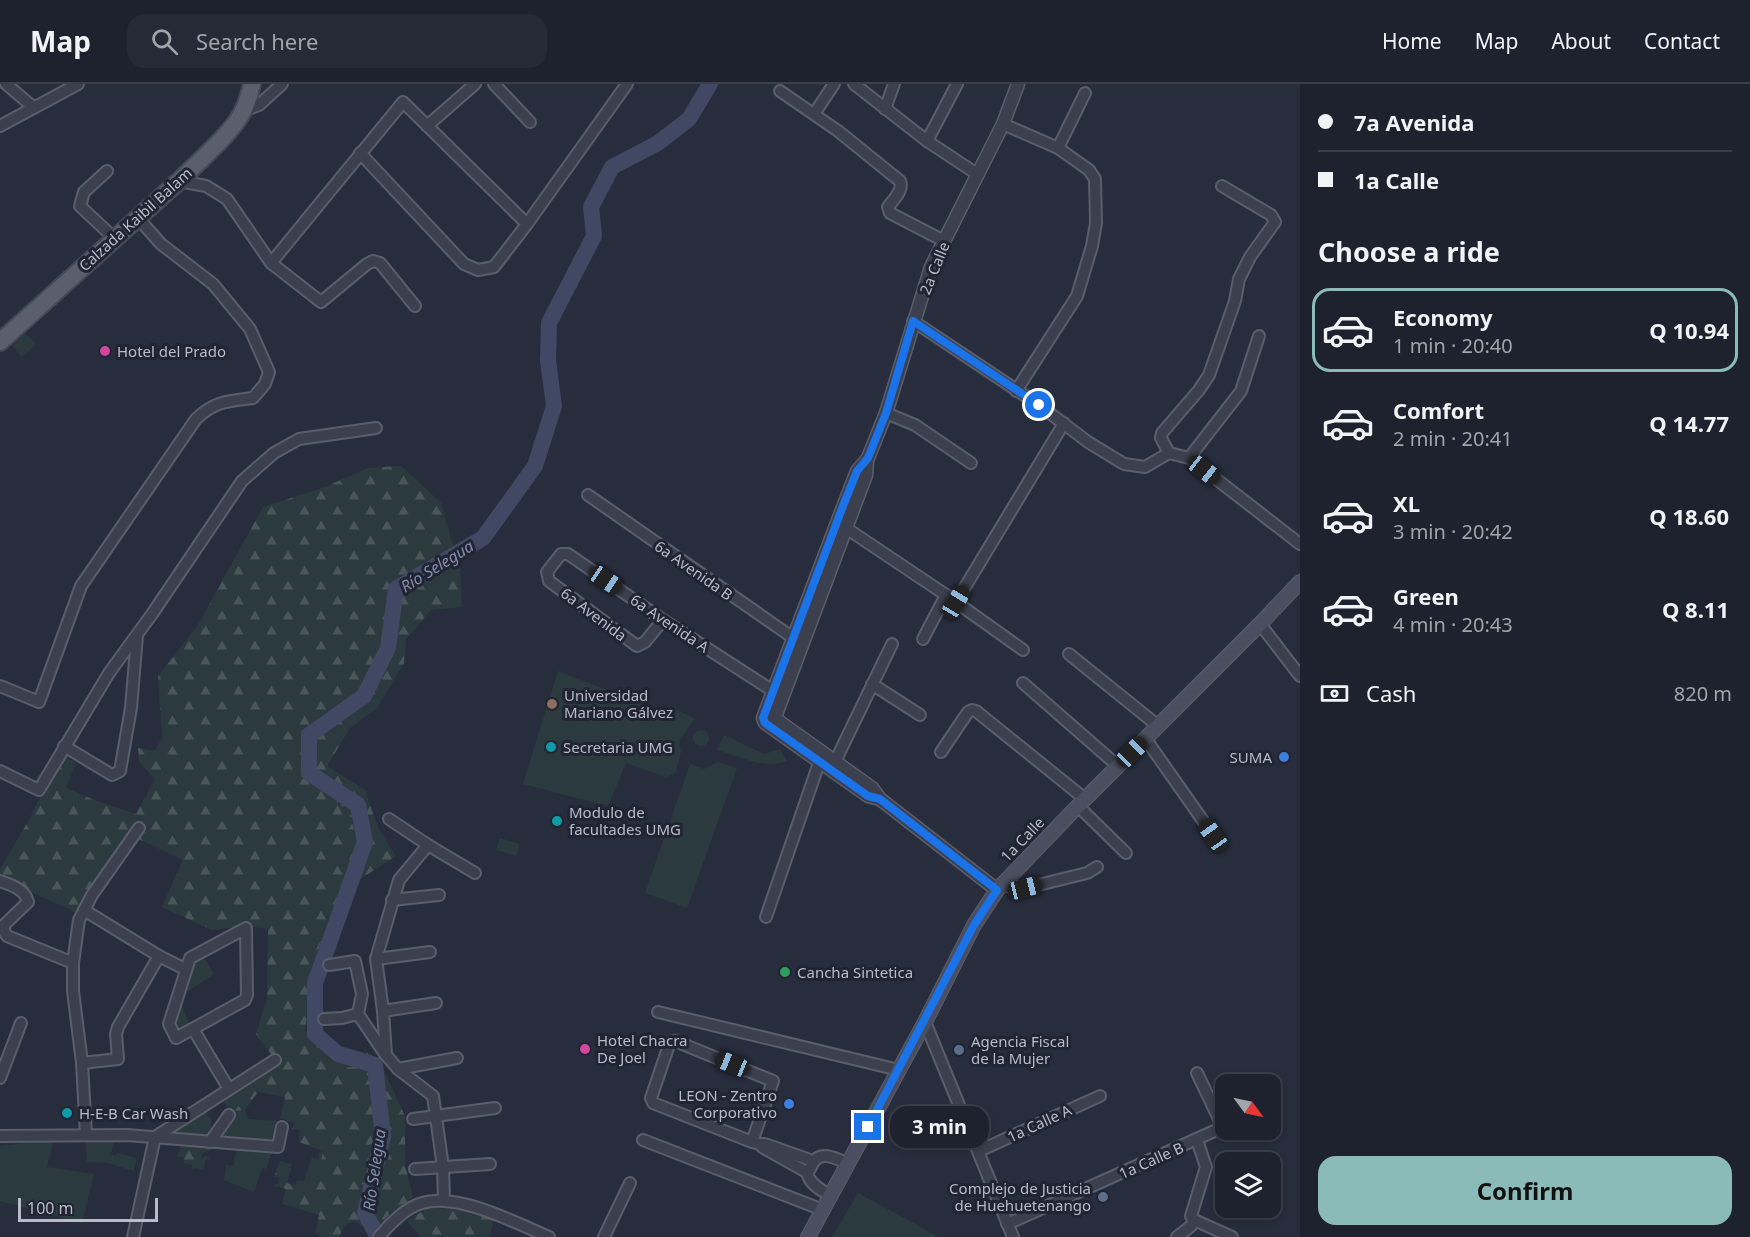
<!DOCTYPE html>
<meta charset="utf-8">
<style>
body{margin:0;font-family:"Noto Sans",sans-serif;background:#262a36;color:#f1f3f6;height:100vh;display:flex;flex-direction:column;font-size:22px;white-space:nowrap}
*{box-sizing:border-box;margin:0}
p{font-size:20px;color:#a1a4aa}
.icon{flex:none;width:33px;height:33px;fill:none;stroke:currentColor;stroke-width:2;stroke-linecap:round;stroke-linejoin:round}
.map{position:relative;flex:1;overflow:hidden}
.drawer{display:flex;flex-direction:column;background:#1e222e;width:450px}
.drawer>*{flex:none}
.banner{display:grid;align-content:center;height:132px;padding:0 18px;background:#1e222e}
.needle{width:39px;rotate:123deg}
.fabs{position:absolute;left:1215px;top:990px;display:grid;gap:12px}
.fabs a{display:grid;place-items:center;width:66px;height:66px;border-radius:12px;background:#1e222e;box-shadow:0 3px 9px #0003,0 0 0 2px #3c3f4a;font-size:30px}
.scale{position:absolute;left:18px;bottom:15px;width:140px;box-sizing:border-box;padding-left:6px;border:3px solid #b8bbc8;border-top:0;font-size:16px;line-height:21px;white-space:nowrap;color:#b8bbc8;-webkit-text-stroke:4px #212432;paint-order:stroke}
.end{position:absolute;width:27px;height:27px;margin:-14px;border:8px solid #1a73e8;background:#fff;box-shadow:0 0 0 3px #fff}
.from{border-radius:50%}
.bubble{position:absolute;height:42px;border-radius:18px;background:#1e222e;box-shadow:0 3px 9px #0003,0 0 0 2px #3c3f4a;font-size:20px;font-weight:700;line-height:42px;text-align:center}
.car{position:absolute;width:18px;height:36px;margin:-18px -9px;border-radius:8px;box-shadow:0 0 4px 2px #0007;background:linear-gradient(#222 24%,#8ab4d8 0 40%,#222 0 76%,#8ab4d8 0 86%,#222 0)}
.banner b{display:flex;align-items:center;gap:21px;height:57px;font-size:22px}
.banner b+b{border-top:2px solid #3c3f4a}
.banner i{width:15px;height:15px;background:#f1f3f6}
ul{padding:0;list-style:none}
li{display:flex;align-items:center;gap:18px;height:84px;margin:0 12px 9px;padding:0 6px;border:3px solid transparent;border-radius:18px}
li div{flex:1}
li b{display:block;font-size:22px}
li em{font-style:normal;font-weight:700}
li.on{border-color:#8bbbb9}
li>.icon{width:54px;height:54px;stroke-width:1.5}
h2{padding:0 18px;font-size:27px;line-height:72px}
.pay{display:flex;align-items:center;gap:15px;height:66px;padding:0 18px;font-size:22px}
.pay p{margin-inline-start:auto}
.button{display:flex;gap:12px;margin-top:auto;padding:12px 18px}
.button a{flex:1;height:69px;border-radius:18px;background:#8bbbb9;color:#111;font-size:24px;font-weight:700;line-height:69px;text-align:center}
header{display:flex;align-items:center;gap:36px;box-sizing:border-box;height:84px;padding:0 30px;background:#1e222e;border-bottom:2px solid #3c3f4a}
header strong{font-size:28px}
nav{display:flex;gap:33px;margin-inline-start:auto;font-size:21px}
.search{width:420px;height:54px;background:#262a36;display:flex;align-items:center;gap:15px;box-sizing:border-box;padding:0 21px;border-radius:18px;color:#a1a4aa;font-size:22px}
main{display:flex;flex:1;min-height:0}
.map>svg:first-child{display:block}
</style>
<header>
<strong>Map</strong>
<div class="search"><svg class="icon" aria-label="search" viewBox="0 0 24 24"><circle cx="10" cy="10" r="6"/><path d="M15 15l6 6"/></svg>Search here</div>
<nav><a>Home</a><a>Map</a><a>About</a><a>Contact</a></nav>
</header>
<main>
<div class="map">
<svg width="1300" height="1153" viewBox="0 0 1300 1153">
<defs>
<pattern id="forest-firs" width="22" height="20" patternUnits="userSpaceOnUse" patternTransform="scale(1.5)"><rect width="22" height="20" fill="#2b3a3f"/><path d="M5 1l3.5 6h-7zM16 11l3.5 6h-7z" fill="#485559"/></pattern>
<pattern id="wetland-marsh" width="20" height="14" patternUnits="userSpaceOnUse" patternTransform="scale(1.5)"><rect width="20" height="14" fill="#2b3a3f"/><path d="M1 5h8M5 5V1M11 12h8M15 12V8" fill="none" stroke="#485559"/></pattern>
</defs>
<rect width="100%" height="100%" fill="#282d3d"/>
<!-- green -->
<g fill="#2b3a3f">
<polygon points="25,249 36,260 22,273 12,262"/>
<polygon points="558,587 664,628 669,622 695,635 680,655 679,663 681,667 676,688 666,693 626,679 608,722 523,700"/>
<circle cx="701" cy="654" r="8"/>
<path d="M724 651 764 670 780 665 787 677C764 685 740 673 717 666Z"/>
<polygon points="718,678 737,684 687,824 645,809 690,680 704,685"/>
<polygon points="500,754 520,760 516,772 496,766"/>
<polygon points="200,867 214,890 178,914 190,940 169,951 163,943 186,875"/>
<polygon points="207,1024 207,1031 212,1036 209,1051 167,1049"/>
<polygon points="245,1026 248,1035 278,1037 273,1059 215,1054 233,1027"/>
<polygon points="98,1055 115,1057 111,1070 116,1072 117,1069 137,1074 134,1087 107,1079 87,1078 86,1056"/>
<polygon points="43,1057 53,1058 47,1083 94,1090 82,1139 0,1117 0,1062"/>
<polygon points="237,1064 273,1064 266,1085 262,1084 254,1108 224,1096 226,1081 233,1082"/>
<polygon points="320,1067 323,1068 316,1101 312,1111 294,1106 297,1096 304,1097 312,1073 318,1075"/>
<polygon points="858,1109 939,1153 832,1153"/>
</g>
<!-- forest -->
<g fill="url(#forest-firs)">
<polygon points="401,382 441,419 460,486 462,523 431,526 406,555 404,579 377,624 350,644 327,682 365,706 378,744 396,772 362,794 335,821 316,871 305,946 329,975 365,971 383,985 405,1032 405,1080 413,1114 391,1129 371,1149 355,1137 345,1141 339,1153 325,1153 315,1150 319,1131 282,1120 286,1105 275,1102 275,1100 278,1100 280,1094 274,1093 280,1077 292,1080 287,1099 296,1102 295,1106 312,1111 316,1101 323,1067 299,1058 300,1046 292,1045 294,1039 280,1034 285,1013 258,1008 245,1026 233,1027 224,1019 225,1012 276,977 256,950 267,914 268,845 247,842 212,846 162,823 183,776 130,751 85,809 89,822 79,832 69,825 0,794 0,785 30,734 61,671 76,679 66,704 97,717 136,730 155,695 139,678 138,664 154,667 162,655 158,592 198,541 263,423 325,403 368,384"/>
<polygon points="183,1059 212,1063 212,1065 203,1069 201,1072 202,1075 205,1072 210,1074 205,1077 204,1084 202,1086 196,1084 193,1086 192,1081 184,1079 183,1073 178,1073 178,1069 181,1067 179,1064"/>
<path d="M427 1124C451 1124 472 1126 494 1136L489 1153H421L407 1137Z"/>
</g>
<!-- wetland -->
<path fill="url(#wetland-marsh)" d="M311 684 319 691 356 714 363 726 368 759 356 804 344 824 324 881 319 907 318 950 333 960 371 970 379 981 386 1050 368 1129 378 1146 374 1149 357 1127 360 1101 375 1050 369 992C340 985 326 976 307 953L308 907 344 806 357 754 348 727 313 699 309 689Z"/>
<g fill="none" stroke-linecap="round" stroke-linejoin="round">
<!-- river -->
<polyline stroke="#404864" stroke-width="16" points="378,1153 365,1129 383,1052 375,981 338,970 315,950 315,899 365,758 358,721 309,689 309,651 364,612 388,564 396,505 483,454 535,382 554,322 548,276 549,239 594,152 591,123 612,83 658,59 689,35 710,0"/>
<!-- minor casing -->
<g stroke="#5a5d6b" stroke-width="14">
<g id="minor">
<polyline points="6,0 33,23"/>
<polyline points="494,0 530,38"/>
<polyline points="854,0 927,57 977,90"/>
<path d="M780 7 838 47 900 97C904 106 893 116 888 123L890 129 944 157"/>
<polyline points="885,25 894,0"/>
<polyline points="243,27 259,21 282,0"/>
<polyline points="814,30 834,0"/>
<polyline points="1003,40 1058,64 1089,86 1095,95 1096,139 1092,162 1077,212 1016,307"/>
<polyline points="0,42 78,0"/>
<polyline points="427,42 475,0"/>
<polyline points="927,57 957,0"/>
<polyline points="1058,64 1085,9"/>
<polyline points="360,69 464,180 478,186 494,183 527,140 627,0"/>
<polyline points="107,87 84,108 80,122 114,154"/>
<polyline points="179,97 206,102 227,115 271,179 321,218 367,180 373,177 380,179 415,222"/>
<polyline points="271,179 403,18 527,140"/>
<polyline points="913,237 1039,321 1088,358 1124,380 1145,383 1169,369 1189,374 1300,460"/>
<polyline points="886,329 915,341 971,379"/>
<polyline points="1169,369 1161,354 1162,349 1199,306 1209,291 1235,217 1239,195 1250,173 1275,138 1271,131 1222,102"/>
<polyline points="1189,374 1241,307 1259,252"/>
<polyline points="588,411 799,558"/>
<polyline points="840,440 946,511 1023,566"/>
<polyline points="956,518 1064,339"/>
<polyline points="663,536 645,558 637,562 549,497 547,488 561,470 568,470 663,536 773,607"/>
<polyline points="1260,540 1300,592"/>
<polyline points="923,555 946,511"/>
<polyline points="1069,570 1157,641"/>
<polyline points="1023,599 1118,682"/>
<polyline points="872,600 920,631"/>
<path d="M0 602 39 618 81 502 196 335C215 317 228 317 253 314L265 300 269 288 250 245 213 200 161 160 137 133"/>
<polyline points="1145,654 1213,751"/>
<polyline points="64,662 112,691 120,687 131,624 137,552"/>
<polyline points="941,668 968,628 972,626 976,627 1085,715"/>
<polyline points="832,684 892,560"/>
<polyline points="0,687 39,706 109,589 152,530 242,397 274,369 299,355 376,344"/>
<polyline points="1078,722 1126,769"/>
<polyline points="389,735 428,761"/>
<path d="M0 797C11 801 25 805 28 818L4 841V847L7 852 73 879"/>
<polyline points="1002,800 1018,806 1087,789 1097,783"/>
<polyline points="392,816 439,811"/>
<polyline points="84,826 159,872 185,885"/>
<polyline points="766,833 819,679"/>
<polygon points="246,844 247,911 245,916 176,954 169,940 190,874"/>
<polyline points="376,875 430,868"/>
<polyline points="329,881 355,877 362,910 358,930 385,970"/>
<polyline points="383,927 436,919"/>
<polyline points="658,928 899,986"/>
<polyline points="324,935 342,934 358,930"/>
<polyline points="925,938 1013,1153"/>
<polyline points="193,945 229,1005"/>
<polyline points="82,979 118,975 116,950 118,943 159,872"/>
<polyline points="398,985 457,974"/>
<polyline points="0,994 21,939"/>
<polyline points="413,1035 495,1024"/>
<polyline points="86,1051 82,979 73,907 73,879 79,836 92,811 139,744"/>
<polyline points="0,1052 127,1051 278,1063 282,1043"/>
<polyline points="643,1056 823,1126"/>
<polyline points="1197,1056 1206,1083 1191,1132 1194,1136 1232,1153"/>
<polyline points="210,1058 229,1031"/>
<polyline points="752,1058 773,997 675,957 670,958 651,1014 653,1019 752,1058 760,1060 765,1060 813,1077"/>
<polyline points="762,1063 808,1089"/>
<polyline points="979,1067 1100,1012"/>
<polyline points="415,1085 490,1080"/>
<path d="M831 1112C824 1108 813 1102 809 1094 806 1089 810 1085 812 1081 819 1065 836 1074 848 1080"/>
<polyline points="444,1116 443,1083 433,1012 398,985 386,971 383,927 376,875 399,796 428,761 475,789"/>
<polyline points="1007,1140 1221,1044 1219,1035 1197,989"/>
<polyline points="133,1153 155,1053 275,976"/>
<path d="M379 1153C389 1140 407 1123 422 1119 457 1108 516 1139 549 1153"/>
<polyline points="604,1153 630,1099"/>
<polyline points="1177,1153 1191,1142 1194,1136"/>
</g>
</g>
<!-- tertiary casing -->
<g stroke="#5a5d6b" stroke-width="15">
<g id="tertiary">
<polyline points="867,376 866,391 775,633 777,636 872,704 880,715 997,806"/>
<polyline points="880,715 868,712 765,639 763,634 837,439 857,387 868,374 886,329 931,183 1003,40 1018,0"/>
</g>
</g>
<!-- secondary casing -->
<g stroke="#5a5d6b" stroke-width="16">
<polyline id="secondary" points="808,1153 925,938 974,841 997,806 1073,727 1260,540 1300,498"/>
</g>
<!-- primary casing -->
<g stroke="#454856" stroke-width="20">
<path id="primary" d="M0 258 179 97C196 80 234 47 243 27 247 19 250 9 252 0"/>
</g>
<!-- minor -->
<use href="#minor" stroke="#3c3f4d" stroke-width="10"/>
<!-- tertiary -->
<use href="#tertiary" stroke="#3c3f4d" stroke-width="12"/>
<!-- secondary -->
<use href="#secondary" stroke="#4a4e60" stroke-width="14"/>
<!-- primary -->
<use href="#primary" stroke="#5a5e6d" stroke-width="16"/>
</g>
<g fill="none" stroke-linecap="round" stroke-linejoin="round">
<!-- route -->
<polyline stroke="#1a73e8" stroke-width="8" points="868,1043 974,841 997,806 880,715 868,712 765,639 763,634 843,422 857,387 868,374 886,329 913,237 1039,321"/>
</g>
<!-- markers -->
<g fill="#d1479c" stroke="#212432" stroke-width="2">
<circle cx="105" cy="267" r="6"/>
<circle cx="585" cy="965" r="6"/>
</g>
<circle fill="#8d6e63" stroke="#212432" stroke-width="2" cx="552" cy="620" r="6"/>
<g fill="#0f9aa8" stroke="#212432" stroke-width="2">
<circle cx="551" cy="663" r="6"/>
<circle cx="557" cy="737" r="6"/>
<circle cx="67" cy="1029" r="6"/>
</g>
<g fill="#3f7fe0" stroke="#212432" stroke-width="2">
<circle cx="1284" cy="673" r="6"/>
<circle cx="789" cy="1020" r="6"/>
</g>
<circle fill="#2e9e5b" stroke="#212432" stroke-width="2" cx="785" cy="888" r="6"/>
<g fill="#5c6f8a" stroke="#212432" stroke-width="2">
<circle cx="959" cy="966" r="6"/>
<circle cx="1103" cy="1113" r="6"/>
</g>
<g text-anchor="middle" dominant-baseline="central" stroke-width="6" stroke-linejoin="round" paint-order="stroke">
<!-- street labels -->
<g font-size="15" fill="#b8bbc8" stroke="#212432">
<text transform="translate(135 135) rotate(-42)">Calzada Kaibil Balam</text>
<text transform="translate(934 184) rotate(-68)">2a Calle</text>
<text transform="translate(694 486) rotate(35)">6a Avenida B</text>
<text transform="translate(594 530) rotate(37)">6a Avenida</text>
<text transform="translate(670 539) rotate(34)">6a Avenida A</text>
<text transform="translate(1022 755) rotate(-46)">1a Calle</text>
<text transform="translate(1039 1039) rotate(-25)">1a Calle A</text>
<text transform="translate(1151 1076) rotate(-24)">1a Calle B</text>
</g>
<!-- poi labels -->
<g font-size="15" fill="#b8bbc8" stroke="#212432" text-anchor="start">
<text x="117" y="267">Hotel del Prado</text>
<text x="564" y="611">Universidad<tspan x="564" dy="17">Mariano Gálvez</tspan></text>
<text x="563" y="663">Secretaria UMG</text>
<text x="1272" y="673" text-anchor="end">SUMA</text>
<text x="569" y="728">Modulo de<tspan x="569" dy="17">facultades UMG</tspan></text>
<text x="797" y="888">Cancha Sintetica</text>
<text x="597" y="956">Hotel Chacra<tspan x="597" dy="17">De Joel</tspan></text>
<text x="971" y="957">Agencia Fiscal<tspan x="971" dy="17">de la Mujer</tspan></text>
<text x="777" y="1011" text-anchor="end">LEON - Zentro<tspan x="777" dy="17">Corporativo</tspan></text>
<text x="79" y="1029">H-E-B Car Wash</text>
<text x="1091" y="1104" text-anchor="end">Complejo de Justicia<tspan x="1091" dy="17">de Huehuetenango</tspan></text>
</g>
<!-- water labels -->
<g font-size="16" font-style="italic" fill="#838dac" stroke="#212432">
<text transform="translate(437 482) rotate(-32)">Río Selegua</text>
<text transform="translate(374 1086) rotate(-82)">Río Selegua</text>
</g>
</g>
</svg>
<div class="fabs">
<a><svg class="needle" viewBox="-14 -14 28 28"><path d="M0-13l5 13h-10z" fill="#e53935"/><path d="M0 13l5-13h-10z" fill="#a1a4aa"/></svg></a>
<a><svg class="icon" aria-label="layers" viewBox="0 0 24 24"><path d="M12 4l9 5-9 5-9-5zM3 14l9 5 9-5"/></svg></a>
</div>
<div class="scale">100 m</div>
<i class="end from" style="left:1039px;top:321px"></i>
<i class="end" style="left:868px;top:1043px"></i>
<div class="bubble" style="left:890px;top:1022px;width:99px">3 min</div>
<i class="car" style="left:1204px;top:386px;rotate:128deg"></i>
<i class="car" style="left:606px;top:496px;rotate:124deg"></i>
<i class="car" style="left:956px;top:518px;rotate:31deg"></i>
<i class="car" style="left:1132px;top:668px;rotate:45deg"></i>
<i class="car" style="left:1213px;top:751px;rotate:325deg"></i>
<i class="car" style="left:1025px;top:804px;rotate:76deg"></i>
<i class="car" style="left:732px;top:980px;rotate:292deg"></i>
</div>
<section class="drawer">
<div class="banner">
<b><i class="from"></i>7a Avenida</b>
<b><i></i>1a Calle</b>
</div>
<h2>Choose a ride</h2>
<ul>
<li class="on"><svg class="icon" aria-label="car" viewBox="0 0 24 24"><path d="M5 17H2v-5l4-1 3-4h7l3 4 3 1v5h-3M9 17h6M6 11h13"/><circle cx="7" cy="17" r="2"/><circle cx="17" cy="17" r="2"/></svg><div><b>Economy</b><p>1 min · 20:40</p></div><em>Q 10.94</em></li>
<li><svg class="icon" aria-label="car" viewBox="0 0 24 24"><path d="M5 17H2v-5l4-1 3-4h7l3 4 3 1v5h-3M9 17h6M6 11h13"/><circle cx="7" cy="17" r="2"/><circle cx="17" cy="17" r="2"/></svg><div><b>Comfort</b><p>2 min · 20:41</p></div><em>Q 14.77</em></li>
<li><svg class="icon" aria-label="car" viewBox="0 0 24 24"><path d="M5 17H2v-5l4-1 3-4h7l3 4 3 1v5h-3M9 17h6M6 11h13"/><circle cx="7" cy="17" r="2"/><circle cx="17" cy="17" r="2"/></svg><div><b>XL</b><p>3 min · 20:42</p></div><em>Q 18.60</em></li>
<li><svg class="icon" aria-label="car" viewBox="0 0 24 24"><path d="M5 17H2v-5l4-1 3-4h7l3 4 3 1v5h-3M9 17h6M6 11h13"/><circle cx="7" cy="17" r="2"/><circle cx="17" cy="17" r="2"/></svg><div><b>Green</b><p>4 min · 20:43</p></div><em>Q 8.11</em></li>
</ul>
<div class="pay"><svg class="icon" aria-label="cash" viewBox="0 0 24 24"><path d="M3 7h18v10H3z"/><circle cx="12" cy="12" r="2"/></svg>Cash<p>820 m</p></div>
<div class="button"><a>Confirm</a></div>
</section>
</main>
